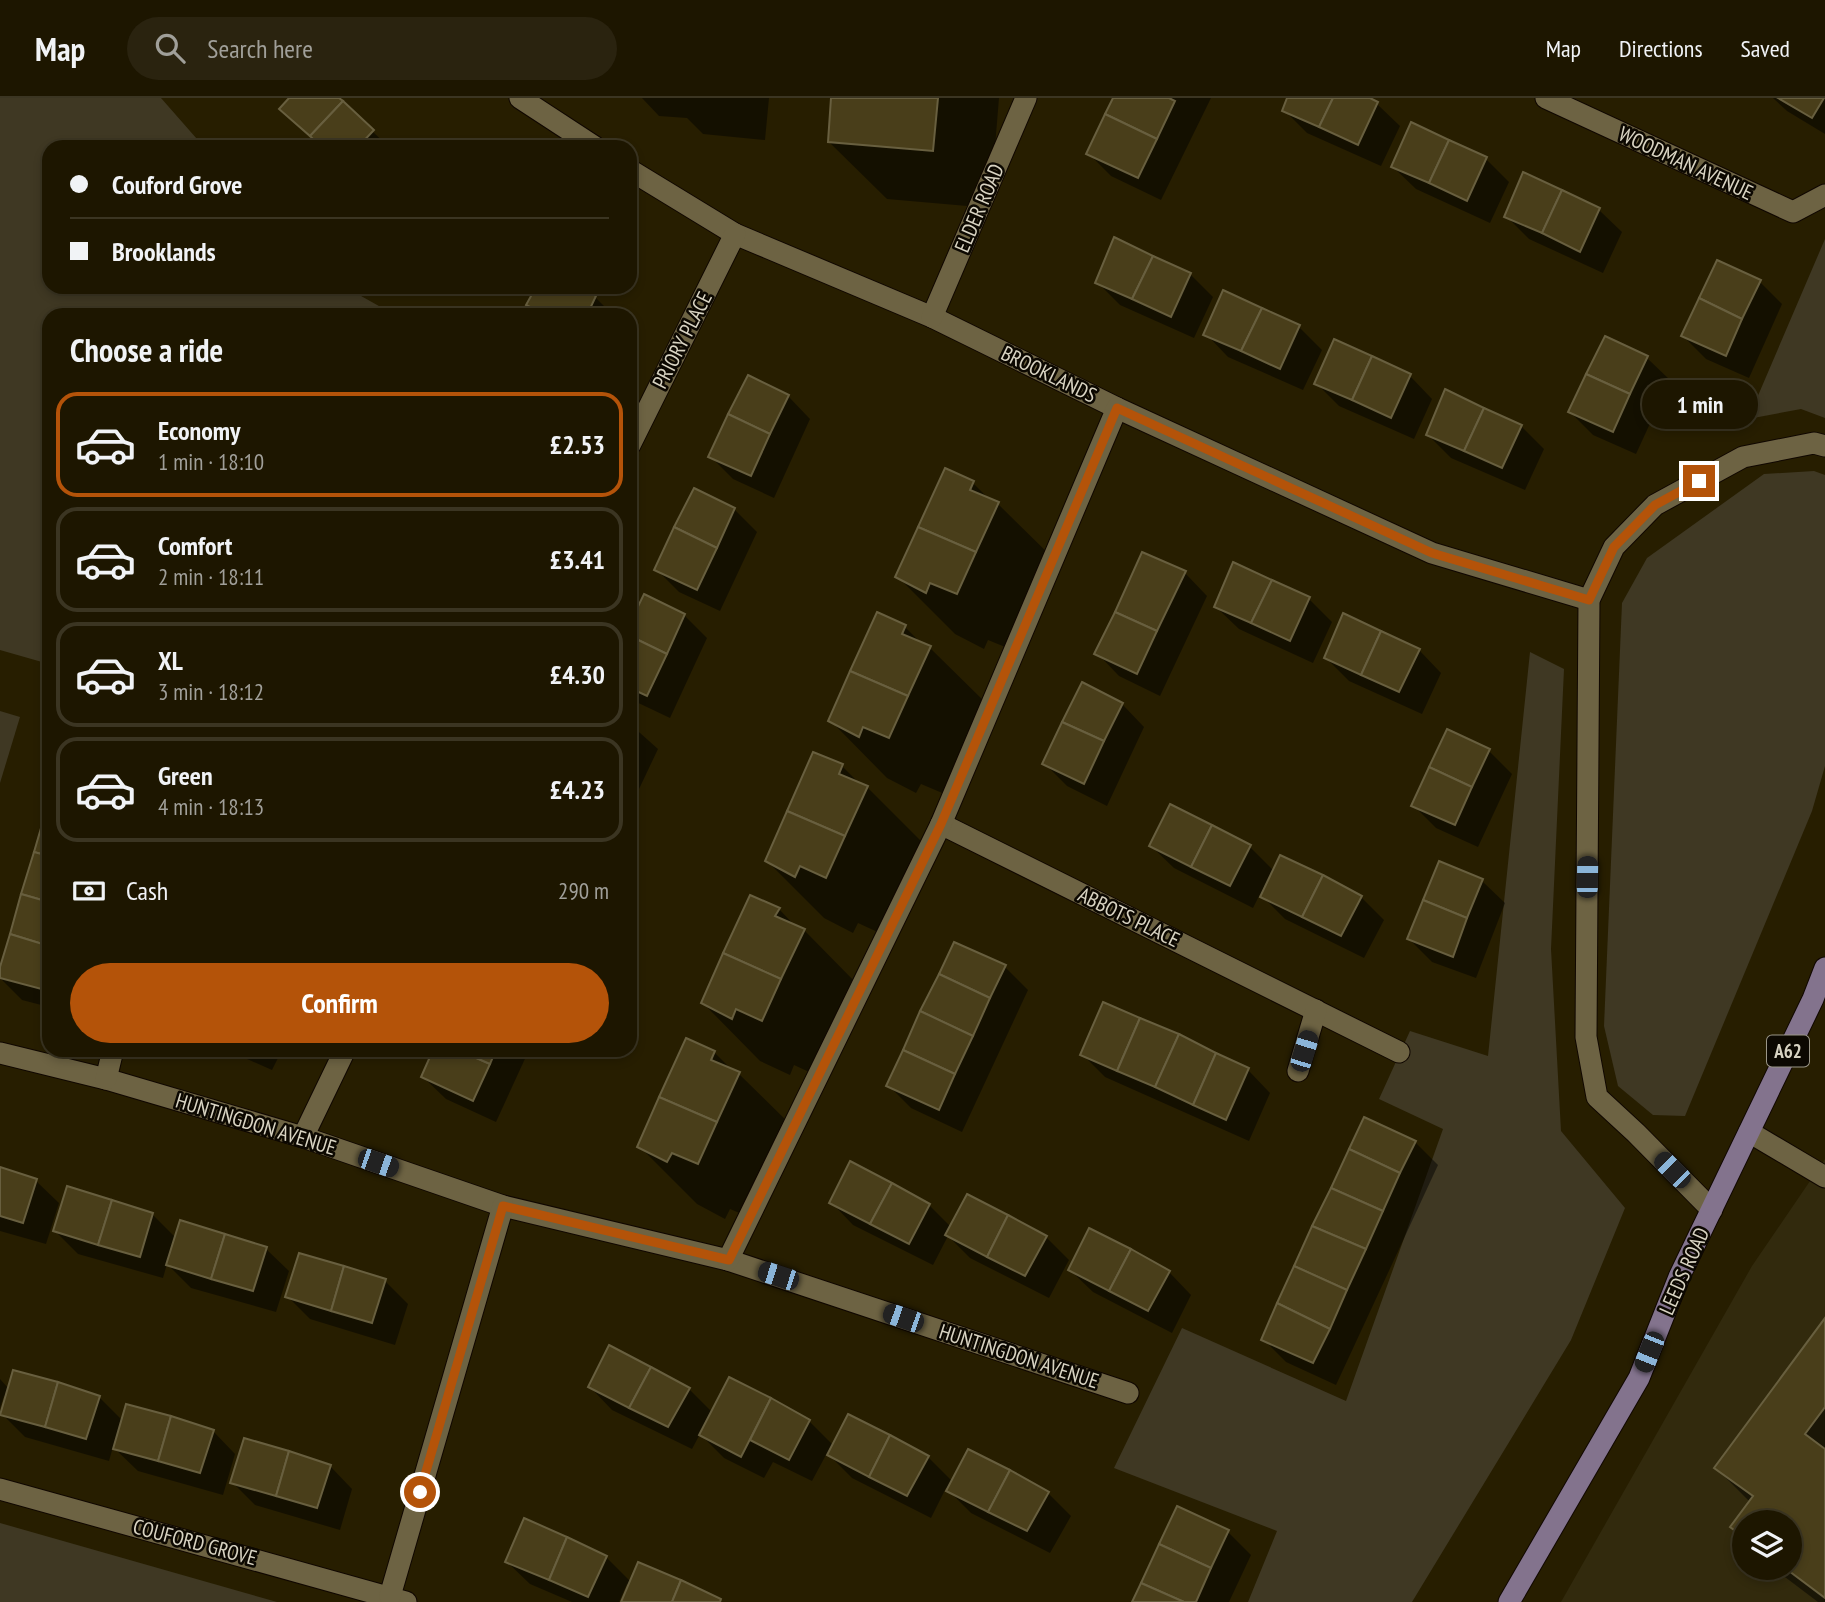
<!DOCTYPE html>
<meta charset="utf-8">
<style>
body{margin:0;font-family:"PT Sans Narrow",sans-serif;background:#2a230f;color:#f1f3f6;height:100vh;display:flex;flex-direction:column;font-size:26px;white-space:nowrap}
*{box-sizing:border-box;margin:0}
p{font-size:23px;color:#a09f99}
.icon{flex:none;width:38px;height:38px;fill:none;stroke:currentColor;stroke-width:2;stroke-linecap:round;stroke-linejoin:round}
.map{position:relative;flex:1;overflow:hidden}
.details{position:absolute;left:42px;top:210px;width:595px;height:749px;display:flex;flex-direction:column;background:#1d1600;border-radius:21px;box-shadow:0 4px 10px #0003,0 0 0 2px #3b3522}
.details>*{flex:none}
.hud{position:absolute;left:42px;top:42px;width:595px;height:154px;border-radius:21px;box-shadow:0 4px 10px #0003,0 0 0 2px #3b3522;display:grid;align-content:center;height:154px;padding:0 28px;background:#1d1600}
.tools{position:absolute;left:1732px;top:1412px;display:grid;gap:14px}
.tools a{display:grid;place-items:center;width:70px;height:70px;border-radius:50%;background:#1d1600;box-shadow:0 4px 10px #0003,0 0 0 2px #3b3522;font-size:35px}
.end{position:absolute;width:32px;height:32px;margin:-16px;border:9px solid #b45309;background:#fff;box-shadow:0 0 0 4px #fff}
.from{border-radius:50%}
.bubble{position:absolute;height:49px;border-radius:24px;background:#1d1600;box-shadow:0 4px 10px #0003,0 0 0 2px #3b3522;font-size:23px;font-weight:700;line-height:49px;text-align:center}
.car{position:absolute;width:21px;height:42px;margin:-21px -10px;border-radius:9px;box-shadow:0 0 5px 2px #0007;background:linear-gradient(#222 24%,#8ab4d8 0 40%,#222 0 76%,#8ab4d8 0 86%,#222 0)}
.hud b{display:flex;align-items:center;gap:24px;height:66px;font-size:26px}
.hud b+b{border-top:2px solid #3b3522}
.hud i{width:18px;height:18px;background:#f1f3f6}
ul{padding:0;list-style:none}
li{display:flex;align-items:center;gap:21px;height:105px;margin:0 14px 10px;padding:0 14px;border:4px solid #3b3522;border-radius:21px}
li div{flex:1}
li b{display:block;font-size:26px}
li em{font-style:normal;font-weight:700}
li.active{border-color:#b45309}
li>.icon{width:63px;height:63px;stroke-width:1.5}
h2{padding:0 28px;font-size:32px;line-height:84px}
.pay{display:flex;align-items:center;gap:18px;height:77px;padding:0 28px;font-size:26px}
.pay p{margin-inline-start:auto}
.button{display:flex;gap:14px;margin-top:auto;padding:14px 28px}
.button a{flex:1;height:80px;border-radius:42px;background:#b45309;color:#fff;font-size:28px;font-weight:700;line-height:80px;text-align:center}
header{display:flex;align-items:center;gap:42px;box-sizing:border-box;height:98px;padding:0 35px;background:#1d1600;border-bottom:2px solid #3b3522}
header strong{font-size:33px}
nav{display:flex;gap:38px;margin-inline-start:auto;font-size:24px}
.search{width:490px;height:63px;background:#2a230f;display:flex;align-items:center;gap:18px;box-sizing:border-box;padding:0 24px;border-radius:38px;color:#a09f99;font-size:26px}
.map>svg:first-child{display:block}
</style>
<header>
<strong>Map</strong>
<div class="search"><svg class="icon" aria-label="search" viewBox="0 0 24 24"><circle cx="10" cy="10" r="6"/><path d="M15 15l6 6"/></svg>Search here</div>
<nav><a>Map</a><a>Directions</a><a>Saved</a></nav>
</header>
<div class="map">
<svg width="1825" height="1504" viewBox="0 0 1825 1504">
<rect width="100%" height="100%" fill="#271e00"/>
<!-- built -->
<path fill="#322a0d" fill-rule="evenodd" d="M1825 1061V1504H1561L1752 1168ZM1745 1424H1790V1470H1745Z"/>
<!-- green -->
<g fill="#3f3823">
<polygon points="0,0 161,0 204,49 49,49 49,189 345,189 395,217 49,217 49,566 0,552"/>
<polygon points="1825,141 1825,320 1801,311 1748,321"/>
<polygon points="1814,373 1825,377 1825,668 1812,713 1685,1018 1653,1017 1618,988 1604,928 1622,505 1647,460 1764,376"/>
<polygon points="1530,554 1564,571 1551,851 1561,1033 1625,1110 1571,1242 1412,1504 1248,1504 1277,1433 1114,1370 1182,1230 1346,1303 1443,1031 1379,1001 1410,933 1488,958"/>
<polygon points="0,613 20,619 0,685"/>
<polygon points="0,1425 277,1504 0,1504"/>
</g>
<!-- shadow -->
<g fill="#0007">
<polygon points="291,0 337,0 389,49 321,49 281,11"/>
<polygon points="642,0 769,0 765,42 703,36 687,20 659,18"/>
<polygon points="833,0 999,0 990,110 887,101 829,44"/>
<polygon points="1115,0 1211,0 1161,102 1111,78 1088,55"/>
<polygon points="1289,0 1365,0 1377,6 1400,28 1381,68 1307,35 1284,12"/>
<polygon points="1773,0 1825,0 1825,36 1787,13"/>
<polygon points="1411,26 1486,61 1509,84 1490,125 1416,91 1393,69"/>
<polygon points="1524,76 1599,112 1622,134 1603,175 1529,141 1506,118"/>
<polygon points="1190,176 1213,199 1194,240 1120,207 1097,184"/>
<polygon points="1760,184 1782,206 1749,280 1706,261 1683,238"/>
<polygon points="538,189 575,189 595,199 613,217 524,217"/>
<polygon points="1299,229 1322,252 1303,292 1228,259 1206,236"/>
<polygon points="1647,260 1670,282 1636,356 1593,337 1570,314"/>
<polygon points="1410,278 1432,301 1414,341 1339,308 1316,285"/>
<polygon points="788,298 810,321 774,400 733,381 710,358"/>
<polygon points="1521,328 1544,351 1525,392 1451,360 1428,337"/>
<polygon points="973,385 991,403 998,406 1056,463 1015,553 988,542 984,551 955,536 897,478"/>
<polygon points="734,411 757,434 720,513 679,494 656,471"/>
<polygon points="1185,475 1207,498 1160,598 1119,578 1097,555"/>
<polygon points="1309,501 1332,524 1313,565 1239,531 1216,509"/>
<polygon points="684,517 707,540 670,620 630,601 630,530"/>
<polygon points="905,529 923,547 930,550 988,607 947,697 921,686 916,695 887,680 830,622"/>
<polygon points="1419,552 1441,575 1422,616 1349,583 1326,560"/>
<polygon points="1122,606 1144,629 1107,708 1067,688 1044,665"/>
<polygon points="630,626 658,651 630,710"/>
<polygon points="1448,633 1489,653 1512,676 1478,749 1436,730 1413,707"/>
<polygon points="842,668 861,687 867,689 925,747 884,837 858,825 853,835 824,820 767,763"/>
<polygon points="49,710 49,909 22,902 0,880"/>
<polygon points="1151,748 1250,749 1274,773 1361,799 1384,822 1364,860 1285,821 1260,796 1253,810 1174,770"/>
<polygon points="1440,765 1482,783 1505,805 1476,880 1432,864 1409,841"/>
<polygon points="779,811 797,830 804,832 861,890 820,979 794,967 790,977 760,963 703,905"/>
<polygon points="1005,869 1028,892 962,1034 911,1010 888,987"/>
<polygon points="227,952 282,952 272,972"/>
<polygon points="435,952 529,952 496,1024 446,1001 423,979"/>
<polygon points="714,954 733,973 739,976 797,1033 756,1122 730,1111 725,1121 697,1106 639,1048"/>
<polygon points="1082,956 1248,972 1270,995 1249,1043 1105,979"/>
<polygon points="1415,1044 1438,1067 1336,1287 1286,1264 1263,1241"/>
<polygon points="0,1071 36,1083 59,1105 46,1146 0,1133"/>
<polygon points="831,1104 929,1107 951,1129 1046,1139 1069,1162 1049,1200 970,1160 948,1138 933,1167 853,1127"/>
<polygon points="153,1117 176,1140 266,1151 289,1173 276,1214 191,1190 167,1166 163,1180 78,1156 55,1133"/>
<polygon points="1070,1172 1169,1174 1191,1197 1172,1235 1093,1194"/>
<polygon points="385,1183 408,1206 395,1247 310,1221 287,1198"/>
<polygon points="1825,1223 1825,1504 1818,1504 1773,1470 1790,1470 1790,1424 1745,1424 1745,1442 1732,1429 1750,1404 1716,1370"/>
<polygon points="0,1281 9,1291 99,1299 123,1323 213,1333 235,1356 223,1397 138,1373 113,1349 109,1363 25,1339 2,1316 7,1299 4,1298 0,1310"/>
<polygon points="730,1281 809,1323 834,1348 928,1359 953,1384 1048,1395 1071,1418 1050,1455 971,1415 946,1390 931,1420 852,1380 827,1355 812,1383 773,1364 764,1380 724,1360 700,1336 692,1351 612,1312 590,1289 689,1291 713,1315"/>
<polygon points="330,1368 352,1391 340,1432 255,1407 232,1384"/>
<polygon points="1228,1434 1251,1457 1229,1504 1134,1504"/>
<polygon points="606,1459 631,1484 721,1504 623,1504 630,1487 627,1486 619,1504 572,1504 530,1486 507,1464"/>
</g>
<!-- building -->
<g fill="#493e1a" stroke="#685f3f" stroke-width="2">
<polygon points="289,0 339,0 343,3 310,38 279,11"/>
<polygon points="831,0 938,0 933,53 828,44"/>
<polygon points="1113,0 1169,0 1175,3 1157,41 1105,16"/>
<polygon points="1287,0 1333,0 1319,29 1282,13"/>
<polygon points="1333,0 1370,0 1378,4 1358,47 1319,29"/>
<polygon points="1778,0 1824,0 1812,20"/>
<polygon points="343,3 374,32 358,49 321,49 310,38"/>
<polygon points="1105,16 1157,41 1138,80 1086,56"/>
<polygon points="1411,24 1449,42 1429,85 1391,69"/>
<polygon points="1449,42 1487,59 1467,103 1429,85"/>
<polygon points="1523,74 1562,92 1542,135 1504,119"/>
<polygon points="1562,92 1600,110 1580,154 1542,135"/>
<polygon points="1114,139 1153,158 1132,201 1095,185"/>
<polygon points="1153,158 1191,175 1171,219 1132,201"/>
<polygon points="1717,162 1761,182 1742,221 1699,200"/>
<polygon points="536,189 579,189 596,198 587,217 546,217 526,207"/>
<polygon points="1223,192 1262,210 1241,253 1203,237"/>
<polygon points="1699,200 1742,221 1726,258 1681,238"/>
<polygon points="1262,210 1300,227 1280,271 1241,253"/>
<polygon points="1605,238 1648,258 1630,296 1586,276"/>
<polygon points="1334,241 1372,258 1352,302 1314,286"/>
<polygon points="1372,258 1411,276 1391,320 1352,302"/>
<polygon points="1586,276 1630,296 1613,334 1568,314"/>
<polygon points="748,277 789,297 770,336 728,316"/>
<polygon points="1445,291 1484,310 1464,353 1426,337"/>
<polygon points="1484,310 1522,327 1502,370 1464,353"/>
<polygon points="728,316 770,336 751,378 708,359"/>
<polygon points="945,370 974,383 970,392 999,404 976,454 918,429"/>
<polygon points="694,390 735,410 717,450 674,429"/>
<polygon points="674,429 717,450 697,492 654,472"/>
<polygon points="918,429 976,454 957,496 930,485 926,495 895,479"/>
<polygon points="1142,454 1186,473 1157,533 1115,514"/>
<polygon points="1233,464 1272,482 1251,525 1214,509"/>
<polygon points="1272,482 1310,499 1290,543 1251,525"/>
<polygon points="644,496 685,516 667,556 630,538 630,525"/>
<polygon points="877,514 906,527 902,536 931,548 908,598 850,573"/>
<polygon points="1115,514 1157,533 1137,576 1094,556"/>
<polygon points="1343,515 1381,533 1361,577 1324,560"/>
<polygon points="1381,533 1420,551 1399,594 1361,577"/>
<polygon points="630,538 667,556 647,598 630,590"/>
<polygon points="850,573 908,598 889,640 863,629 859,639 828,623"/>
<polygon points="1082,584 1123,605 1104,643 1062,624"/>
<polygon points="1062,624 1104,643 1084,686 1042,666"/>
<polygon points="1447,631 1490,651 1472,689 1429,669"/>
<polygon points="813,654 843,666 839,676 868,688 845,738 787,713"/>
<polygon points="1429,669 1472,689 1455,727 1411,708"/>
<polygon points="1170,706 1212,727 1191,769 1149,748"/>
<polygon points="46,713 49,714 49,758 34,754"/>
<polygon points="787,713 845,738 826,780 800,768 795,779 765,763"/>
<polygon points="1212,727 1251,747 1230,788 1191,769"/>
<polygon points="34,754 49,758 49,804 21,796"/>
<polygon points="1280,757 1323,777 1302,819 1260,799"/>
<polygon points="1439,763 1483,781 1467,820 1423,802"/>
<polygon points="1323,777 1362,798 1341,838 1302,819"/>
<polygon points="21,796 49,804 49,848 10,836"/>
<polygon points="750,797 780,810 775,818 805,831 781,881 723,855"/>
<polygon points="1423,802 1467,820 1453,859 1407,841"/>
<polygon points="10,836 49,848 49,893 0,880 0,869"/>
<polygon points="954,844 1006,867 990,900 939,876"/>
<polygon points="723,855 781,881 762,923 736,911 732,921 701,905"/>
<polygon points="939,876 990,900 973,938 920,913"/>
<polygon points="1103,904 1140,920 1117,973 1080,957"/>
<polygon points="920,913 973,938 955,976 903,952"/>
<polygon points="1140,920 1179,936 1155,989 1117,973"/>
<polygon points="1179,936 1216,955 1193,1007 1155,989"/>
<polygon points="686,940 715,953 711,962 740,974 717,1024 659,999"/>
<polygon points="433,952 458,952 490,966 473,1003 421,979"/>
<polygon points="458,952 496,952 490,966"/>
<polygon points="903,952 955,976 939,1012 886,988"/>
<polygon points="1216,955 1249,970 1226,1022 1193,1007"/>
<polygon points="659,999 717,1024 698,1066 672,1055 667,1064 637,1049"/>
<polygon points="1364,1019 1416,1043 1400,1075 1349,1051"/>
<polygon points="1349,1051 1400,1075 1383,1113 1331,1090"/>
<polygon points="850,1063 892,1085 870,1126 829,1105"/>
<polygon points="0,1069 37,1081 23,1125 0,1118"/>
<polygon points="892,1085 930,1106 909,1146 870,1126"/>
<polygon points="67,1088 112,1102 98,1147 53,1133"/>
<polygon points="1331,1090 1383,1113 1366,1151 1312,1128"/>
<polygon points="967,1096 1008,1117 987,1159 945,1137"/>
<polygon points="112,1102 153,1115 140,1159 98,1147"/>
<polygon points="1008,1117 1047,1138 1025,1178 987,1159"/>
<polygon points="180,1122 225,1136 211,1181 166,1167"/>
<polygon points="1312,1128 1366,1151 1347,1192 1294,1168"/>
<polygon points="1089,1130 1131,1151 1109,1193 1068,1172"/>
<polygon points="225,1136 267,1149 253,1193 211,1181"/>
<polygon points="1131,1151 1170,1173 1148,1213 1109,1193"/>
<polygon points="299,1155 344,1168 331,1213 285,1199"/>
<polygon points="344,1168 386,1181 372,1225 331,1213"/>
<polygon points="1294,1168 1347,1192 1330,1231 1277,1205"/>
<polygon points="1277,1205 1330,1231 1313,1265 1261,1242"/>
<polygon points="1825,1220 1825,1309 1805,1336 1825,1351 1825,1500 1785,1470 1790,1470 1790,1424 1745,1424 1745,1440 1730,1429 1753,1398 1714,1370"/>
<polygon points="609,1247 651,1269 629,1310 588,1289"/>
<polygon points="651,1269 690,1290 668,1329 629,1310"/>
<polygon points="13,1272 58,1284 45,1329 0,1317"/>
<polygon points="729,1279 771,1300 741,1359 699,1337"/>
<polygon points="58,1284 100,1298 86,1341 45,1329"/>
<polygon points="771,1300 810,1322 789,1362 750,1342"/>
<polygon points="126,1306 171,1318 158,1363 113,1351"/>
<polygon points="848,1316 890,1337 869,1379 827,1357"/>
<polygon points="171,1318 214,1332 200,1375 158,1363"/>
<polygon points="890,1337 929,1358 907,1398 869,1379"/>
<polygon points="244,1340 289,1353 276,1398 230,1385"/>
<polygon points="968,1351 1010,1372 988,1414 946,1393"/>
<polygon points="289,1353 331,1367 317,1410 276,1398"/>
<polygon points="1010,1372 1049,1394 1027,1433 988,1414"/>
<polygon points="1177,1408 1229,1432 1211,1470 1159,1446"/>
<polygon points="524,1420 567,1439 549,1482 505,1464"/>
<polygon points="567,1439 607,1458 588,1499 549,1482"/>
<polygon points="1159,1446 1211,1470 1196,1504 1184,1504 1141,1485"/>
<polygon points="638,1464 681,1482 672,1504 621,1504"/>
<polygon points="681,1482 721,1501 720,1504 672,1504"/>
<polygon points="1141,1485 1184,1504 1132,1504"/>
</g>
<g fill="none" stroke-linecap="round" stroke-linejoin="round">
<!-- minor casing -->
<g stroke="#100700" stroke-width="23">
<g id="minor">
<polyline points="520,0 595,49"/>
<polyline points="1546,0 1793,114 1825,97"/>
<polyline points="630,72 735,136 932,219 1117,310 1432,455 1589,502"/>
<polyline points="932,219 1026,0"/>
<polyline points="630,347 735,136"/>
<polyline points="941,726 1399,954"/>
<polyline points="0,955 106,981 303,1039 503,1108 728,1162 1128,1295"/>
<polyline points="1298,973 1316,912"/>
<polyline points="106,981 113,952"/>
<polyline points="1749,1034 1825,1079"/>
<polyline points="303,1039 345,952"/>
<polyline points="1712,1112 1636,1035 1597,999 1586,939 1589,502 1614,449 1655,407 1743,359 1814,345 1825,348"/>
<polyline points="728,1162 941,726 1117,310"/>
<polyline points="0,1391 406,1504"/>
<polyline points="390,1498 503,1108"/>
</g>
</g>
<!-- primary casing -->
<g stroke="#100700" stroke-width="23">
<polyline id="primary" points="1509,1504 1639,1280 1679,1179 1813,901 1825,870"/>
</g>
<!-- minor -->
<use href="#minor" stroke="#6d6343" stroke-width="21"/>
<!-- primary -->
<use href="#primary" stroke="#83738d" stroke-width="21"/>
</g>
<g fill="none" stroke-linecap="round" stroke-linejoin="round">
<!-- route -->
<polyline stroke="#b45309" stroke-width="9" points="420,1394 503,1108 729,1162 941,726 1117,310 1432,455 1589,502 1614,449 1655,407 1699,383"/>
</g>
<g text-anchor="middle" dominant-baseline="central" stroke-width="5" stroke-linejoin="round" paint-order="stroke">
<!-- shield labels -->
<rect fill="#0c0801" stroke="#9b9688" stroke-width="2" x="1767" y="937.5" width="42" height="31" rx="5"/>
<g font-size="19" font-weight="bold" fill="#d8d3c2">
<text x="1788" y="953">A62</text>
</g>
<!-- street labels -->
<g font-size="21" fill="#d8d3c2" stroke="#0c0801">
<text transform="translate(1686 65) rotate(25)">WOODMAN AVENUE</text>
<text transform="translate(979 110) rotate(-67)">ELDER ROAD</text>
<text transform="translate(682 242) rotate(-63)">PRIORY PLACE</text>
<text transform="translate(1049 276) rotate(26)">BROOKLANDS</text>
<text transform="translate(1129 819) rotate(26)">ABBOTS PLACE</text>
<text transform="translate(256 1026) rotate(17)">HUNTINGDON AVENUE</text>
<text transform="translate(1684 1173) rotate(-66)">LEEDS ROAD</text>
<text transform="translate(1019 1258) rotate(18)">HUNTINGDON AVENUE</text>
<text transform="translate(195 1444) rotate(15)">COUFORD GROVE</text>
</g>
</g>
</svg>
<div class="tools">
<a><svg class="icon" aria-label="layers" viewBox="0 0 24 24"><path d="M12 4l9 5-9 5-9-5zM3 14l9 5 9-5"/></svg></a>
</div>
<i class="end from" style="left:420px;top:1394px"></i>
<i class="end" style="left:1699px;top:383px"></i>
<div class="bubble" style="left:1642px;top:282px;width:116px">1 min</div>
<i class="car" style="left:1587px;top:779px;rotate:1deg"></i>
<i class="car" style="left:1304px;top:953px;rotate:17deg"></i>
<i class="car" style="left:378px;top:1065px;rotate:109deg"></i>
<i class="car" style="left:1672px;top:1072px;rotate:315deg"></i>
<i class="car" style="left:778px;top:1178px;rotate:288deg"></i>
<i class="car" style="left:903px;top:1220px;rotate:289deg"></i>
<i class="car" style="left:1649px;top:1254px;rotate:202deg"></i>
<div class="hud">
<b><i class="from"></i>Couford Grove</b>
<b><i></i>Brooklands</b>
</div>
<section class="details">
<h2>Choose a ride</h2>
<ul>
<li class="active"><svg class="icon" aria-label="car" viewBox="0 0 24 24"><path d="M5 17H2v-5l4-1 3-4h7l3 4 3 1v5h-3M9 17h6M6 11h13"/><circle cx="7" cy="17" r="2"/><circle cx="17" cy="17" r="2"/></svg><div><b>Economy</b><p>1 min · 18:10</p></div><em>£2.53</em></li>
<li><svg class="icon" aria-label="car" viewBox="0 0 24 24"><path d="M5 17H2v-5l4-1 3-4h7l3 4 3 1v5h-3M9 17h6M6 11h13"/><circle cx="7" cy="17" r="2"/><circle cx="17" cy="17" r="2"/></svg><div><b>Comfort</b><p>2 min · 18:11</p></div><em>£3.41</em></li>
<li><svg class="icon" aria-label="car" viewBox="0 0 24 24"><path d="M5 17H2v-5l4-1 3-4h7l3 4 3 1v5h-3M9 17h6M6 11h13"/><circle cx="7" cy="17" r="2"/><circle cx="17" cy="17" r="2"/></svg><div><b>XL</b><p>3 min · 18:12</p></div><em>£4.30</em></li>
<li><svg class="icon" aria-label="car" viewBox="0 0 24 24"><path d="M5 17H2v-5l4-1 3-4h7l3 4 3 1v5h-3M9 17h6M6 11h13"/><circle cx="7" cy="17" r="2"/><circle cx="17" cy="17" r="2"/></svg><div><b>Green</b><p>4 min · 18:13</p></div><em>£4.23</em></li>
</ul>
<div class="pay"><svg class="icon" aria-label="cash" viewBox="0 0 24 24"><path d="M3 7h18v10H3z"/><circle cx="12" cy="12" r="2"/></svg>Cash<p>290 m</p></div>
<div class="button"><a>Confirm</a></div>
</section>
</div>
